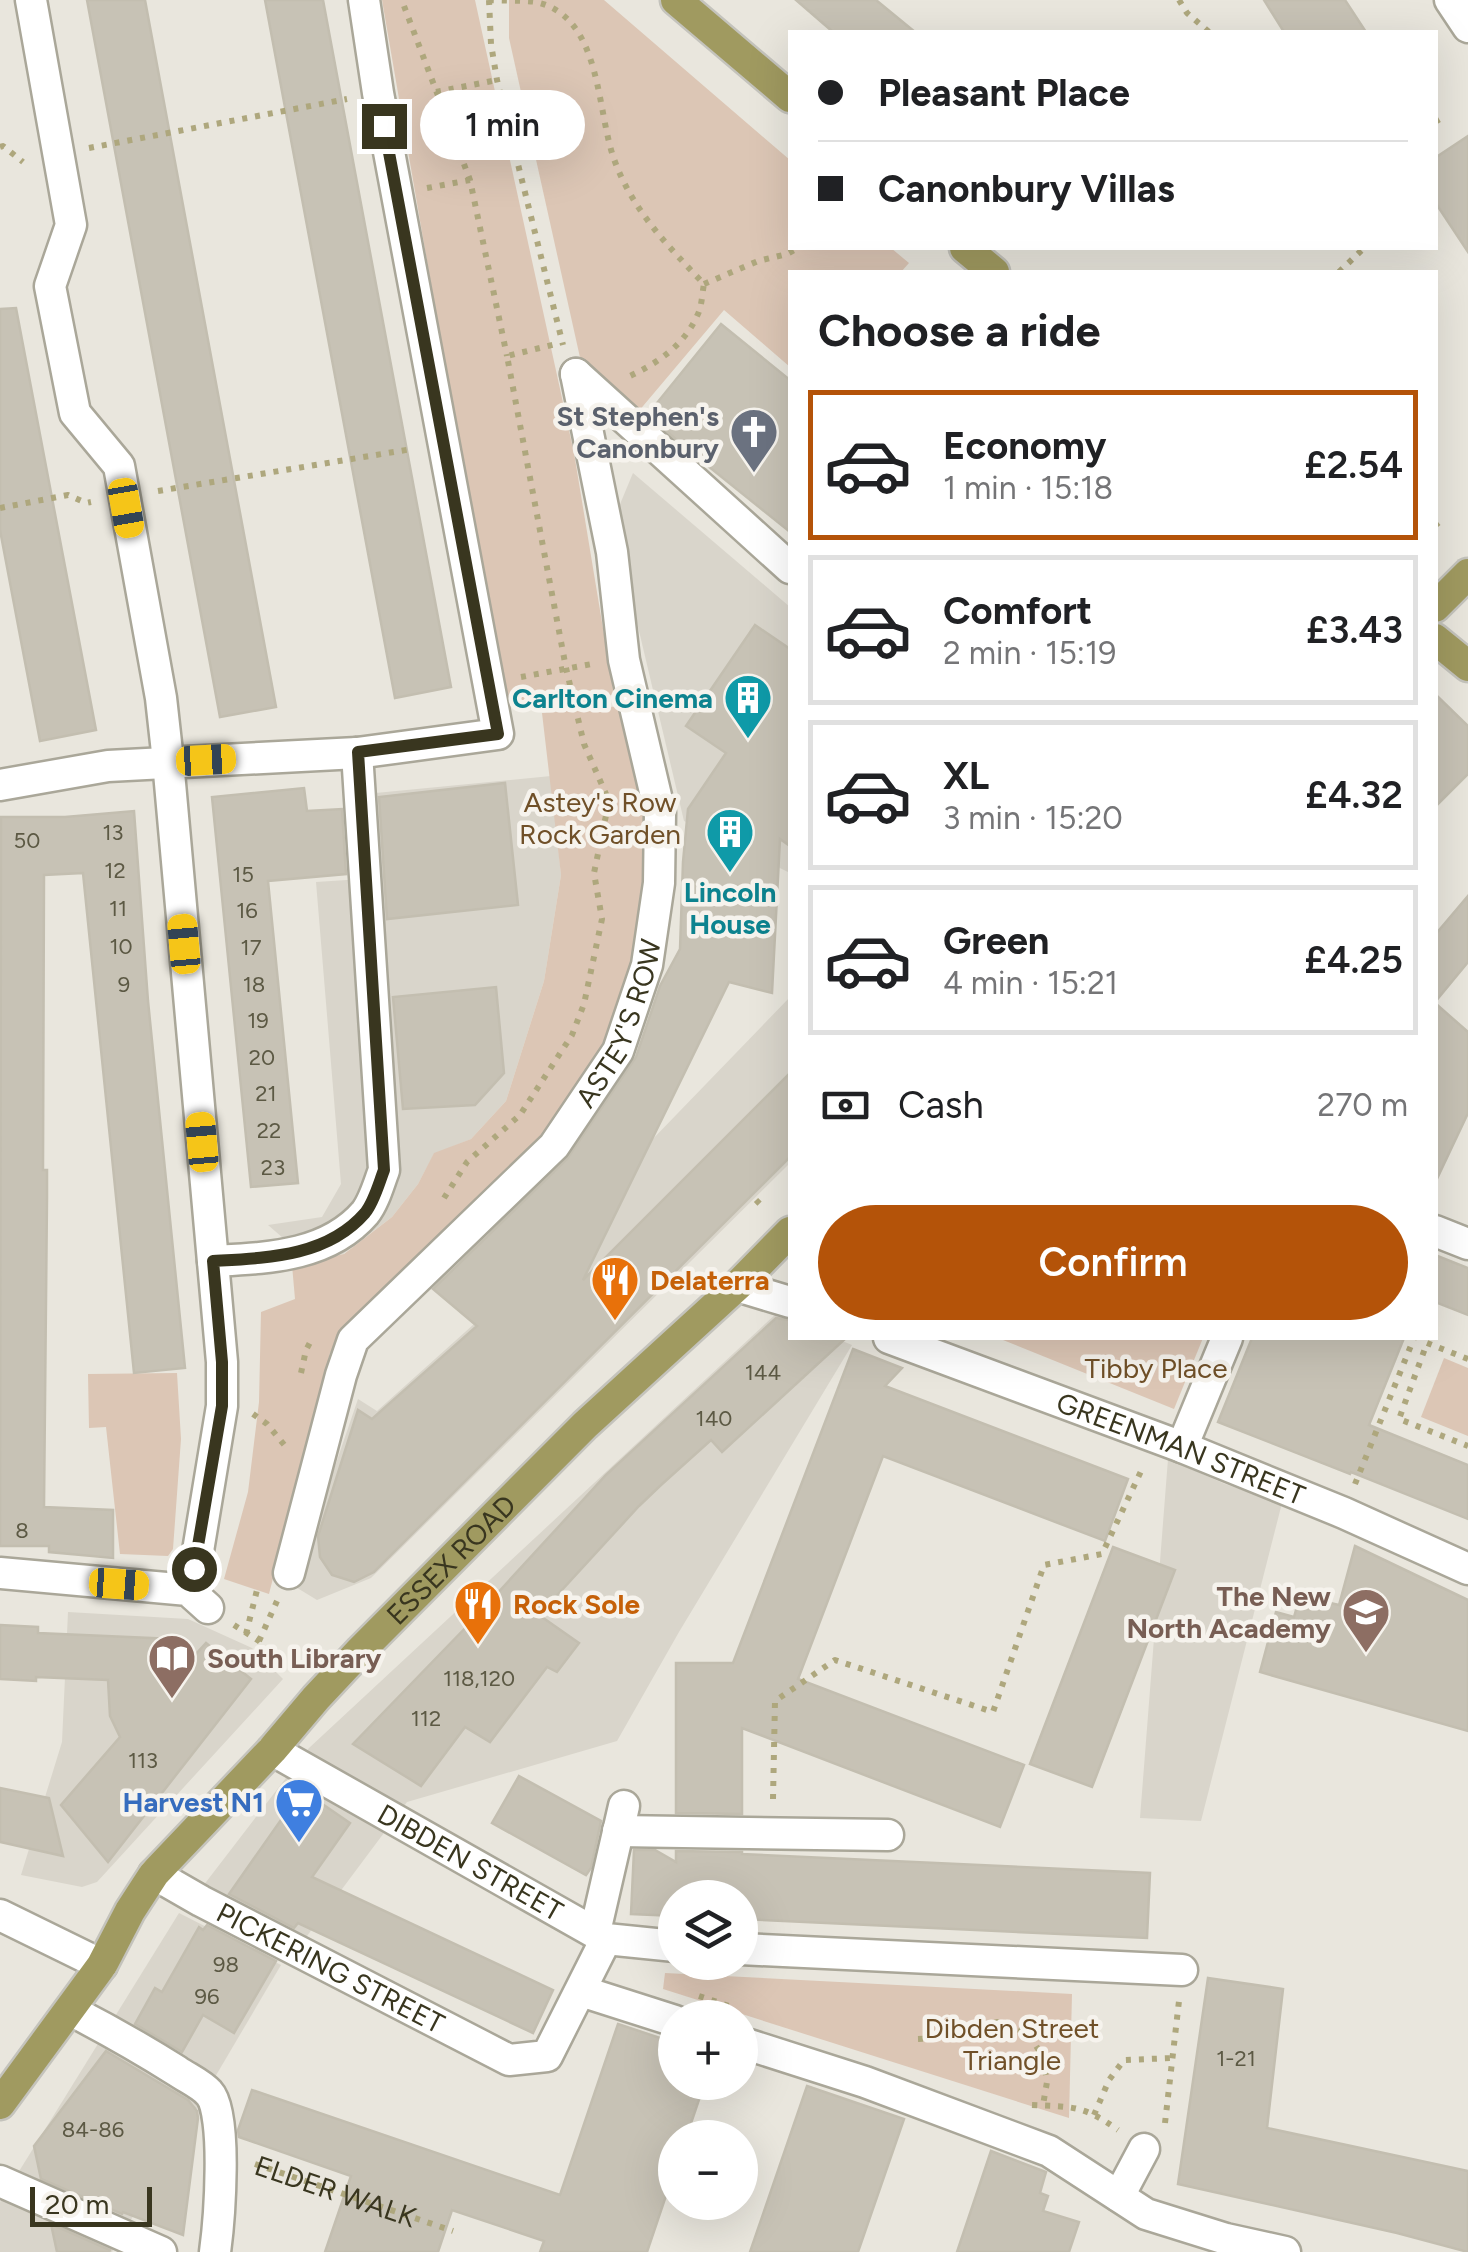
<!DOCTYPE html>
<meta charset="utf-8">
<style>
body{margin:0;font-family:Figtree,sans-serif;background:#f2f2f2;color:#202124;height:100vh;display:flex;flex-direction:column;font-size:38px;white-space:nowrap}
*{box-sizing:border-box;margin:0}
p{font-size:32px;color:#757577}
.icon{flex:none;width:55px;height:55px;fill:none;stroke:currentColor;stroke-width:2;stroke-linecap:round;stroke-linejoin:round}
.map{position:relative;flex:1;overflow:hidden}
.details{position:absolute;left:788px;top:270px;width:650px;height:1070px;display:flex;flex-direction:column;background:#fff;border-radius:0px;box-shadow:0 10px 40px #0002}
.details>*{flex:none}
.banner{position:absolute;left:788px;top:30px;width:650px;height:220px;border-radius:0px;box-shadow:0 10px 40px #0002;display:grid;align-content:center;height:220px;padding:0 30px;background:#fff}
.tools{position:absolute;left:658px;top:1880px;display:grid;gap:20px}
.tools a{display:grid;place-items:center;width:100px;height:100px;border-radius:50%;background:#fff;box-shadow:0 10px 40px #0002;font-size:50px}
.scale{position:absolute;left:30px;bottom:25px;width:122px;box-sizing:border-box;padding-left:10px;border:5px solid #39361f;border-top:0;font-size:28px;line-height:35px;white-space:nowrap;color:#39361f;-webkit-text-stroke:8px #f6f3ed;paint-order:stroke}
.end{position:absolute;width:45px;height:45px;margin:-22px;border:12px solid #39361f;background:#fff;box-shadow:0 0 0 5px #fff}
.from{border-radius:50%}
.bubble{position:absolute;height:70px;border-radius:35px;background:#fff;box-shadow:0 10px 40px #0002;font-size:32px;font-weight:600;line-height:70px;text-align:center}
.car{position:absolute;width:30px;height:60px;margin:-30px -15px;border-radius:12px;box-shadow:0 0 8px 2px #0007;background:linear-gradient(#f5c518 24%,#345 0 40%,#f5c518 0 76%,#345 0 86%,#f5c518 0)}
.banner b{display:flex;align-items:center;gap:35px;height:95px;font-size:38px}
.banner b+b{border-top:2px solid #e0e0e0}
.banner i{width:25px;height:25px;background:#202124}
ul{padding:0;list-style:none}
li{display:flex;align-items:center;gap:30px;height:150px;margin:0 20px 15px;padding:0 10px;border:5px solid #e0e0e0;border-radius:0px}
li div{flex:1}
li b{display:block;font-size:38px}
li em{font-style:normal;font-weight:600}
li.selected{border-color:#b45309}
li>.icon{width:90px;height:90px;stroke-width:1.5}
h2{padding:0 30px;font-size:45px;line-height:120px}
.pay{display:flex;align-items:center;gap:25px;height:110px;padding:0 30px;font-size:38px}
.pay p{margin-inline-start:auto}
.action{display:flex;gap:20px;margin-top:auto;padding:20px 30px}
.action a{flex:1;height:115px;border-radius:60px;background:#b45309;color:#fff;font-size:40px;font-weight:600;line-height:115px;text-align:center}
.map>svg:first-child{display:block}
</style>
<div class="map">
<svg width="1468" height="2252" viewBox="0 0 1468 2252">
<rect width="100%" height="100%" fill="#e9e6dd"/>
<!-- built -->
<g fill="#d9d5cb">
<polygon points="633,473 790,607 790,873 684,821 613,521"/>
<polygon points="551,776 561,875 544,981 506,1101 471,1139 434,1154 418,1184 392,1217 343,1254 292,1265 283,1238 268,1225 322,1217 341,1184 316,882 362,879 355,795"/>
<polygon points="790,997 790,1163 371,1578 317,1600 294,1586 358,1399 377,1411 474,1324"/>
<polygon points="778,1312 790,1317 790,1338 835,1338 852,1345 679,1632 617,1741 407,1802 304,1940 203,1886 309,1748"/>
<polygon points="1168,1459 1225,1484 1282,1503 1201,1821 1140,1818"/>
<polygon points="68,1612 188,1619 252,1648 283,1679 97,1882 82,1887 21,1875 62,1742"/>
<polygon points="179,1913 281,1965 112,2252 0,2252 0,2202"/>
</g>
<!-- green -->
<g fill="#dcc6b5">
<polygon points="382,0 475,0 574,453 614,695 503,702"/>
<polygon points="509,0 604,0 790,160 790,248 891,248 909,263 901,272 790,272 790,367 724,310 638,412 581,362 509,38"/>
<polygon points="621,706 645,811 647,883 635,959 608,1044 544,1139 348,1330 330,1353 269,1594 224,1579 248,1492 259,1402 261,1312 295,1299 292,1265 344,1254 392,1217 418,1184 434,1153 471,1139 506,1101 544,981 561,875 542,713"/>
<polygon points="998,1338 1203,1338 1174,1409"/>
<polygon points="1444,1358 1468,1368 1468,1436 1421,1417"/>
<polygon points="177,1373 181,1439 173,1549 168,1556 120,1554 106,1427 89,1428 88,1374"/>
<polygon points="665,1973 1072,1994 1069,2118 663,1989"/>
</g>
<!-- building -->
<g fill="#c7c2b5" stroke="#c3beb0" stroke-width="2.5">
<polygon points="87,0 145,0 276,707 220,717"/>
<polygon points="265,0 323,0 451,687 395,698"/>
<polygon points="796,0 876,0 915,32 833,32"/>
<polygon points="1264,0 1345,0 1366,32 1284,32"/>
<polygon points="1468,136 1468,252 1435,202 1435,158"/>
<polygon points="16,308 96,730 40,741 0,530 0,309"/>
<polygon points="721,324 790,380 790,532 682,445 648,414"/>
<polygon points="755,625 790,649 790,846 780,839 772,993 729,982 583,1280 790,1073 790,1157 374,1572 354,1582 332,1575 320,1557 318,1536 358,1410 372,1419 477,1326 433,1289 567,1159 636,1057 660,986 680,949 683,862 688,809 726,753 686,726"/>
<polygon points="1435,694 1468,726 1468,774 1435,807"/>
<polygon points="505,783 518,905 387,919 379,797"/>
<polygon points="304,788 307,811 342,809 346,874 268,881 298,1183 251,1187 212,797"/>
<polygon points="134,811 148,1001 185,1368 134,1373 83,873 44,875 43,1170 47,1170 47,1198 44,1507 113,1510 113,1558 49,1552 49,1546 0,1546 1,817 65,817"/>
<polygon points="1468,896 1468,962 1435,1002 1435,935"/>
<polygon points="496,987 504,1073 475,1105 403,1109 393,997"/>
<polygon points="1435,1003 1468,1032 1468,1113 1435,1183"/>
<polygon points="1435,1255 1468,1268 1468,1315 1435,1302"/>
<polygon points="776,1318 790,1320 790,1338 846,1338 722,1452 711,1440 661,1485 639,1506 539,1615 579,1643 557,1672 547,1667 490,1742 465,1727 421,1786 353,1744 471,1622 606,1475"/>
<polygon points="1252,1338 1404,1338 1369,1425 1468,1465 1468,1519 1351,1472 1350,1474 1218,1422"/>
<polygon points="853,1349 902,1368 885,1386 1128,1479 1105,1541 883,1456 798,1679 1024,1765 1000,1827 742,1728 742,1814 676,1813 676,1663 733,1663"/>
<polygon points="1355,1546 1468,1600 1468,1731 1260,1672 1276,1612 1294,1617 1300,1596 1339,1605"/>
<polygon points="1113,1547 1175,1570 1092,1787 1030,1764"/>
<polygon points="0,1625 38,1627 38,1633 174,1639 195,1655 206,1643 251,1679 108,1862 61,1805 120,1737 110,1716 108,1680 36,1677 36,1681 0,1679"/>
<polygon points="519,1776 601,1821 591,1868 586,1875 492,1823"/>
<polygon points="0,1788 49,1798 63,1856 0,1842"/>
<polygon points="302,1790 350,1823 312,1877 553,1990 533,2033 298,1923 294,1928 229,1894"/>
<polygon points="634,1850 655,1850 676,1862 676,1851 742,1852 742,1854 1150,1873 1147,1938 740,1919 740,1898 675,1898 675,1916 631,1914"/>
<polygon points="207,1925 276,1961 234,2033 203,2015 182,2052 135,2024 155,1988 162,1992 199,1927 203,1930"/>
<polygon points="1208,1978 1283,1989 1267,2128 1468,2171 1468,2252 1397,2233 1178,2184"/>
<polygon points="618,2024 675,2043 675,2082 705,2082 686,2138 675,2138 675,2169 647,2252 540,2252 544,2241 452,2210 438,2252 325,2252 351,2176 239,2137 238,2130 252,2090 560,2195"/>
<polygon points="106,2051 188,2100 197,2111 198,2118 183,2235 123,2212 122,2214 41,2179 34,2146"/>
<polygon points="807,2086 904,2119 858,2252 750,2252"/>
<polygon points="991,2151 1046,2172 1040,2193 1048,2196 1043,2211 1079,2222 1069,2252 957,2252"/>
<polygon points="51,2224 110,2250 109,2252 57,2252"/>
</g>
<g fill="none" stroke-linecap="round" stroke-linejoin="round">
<!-- minor casing -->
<g stroke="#aaa799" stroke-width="35">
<g id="minor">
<polyline points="31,0 71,225 50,286 75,413 119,466 161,698 168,761 222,1362 222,1406 195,1569 188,1590"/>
<polyline points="1450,0 1468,27"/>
<polyline points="576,374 790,568"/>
<polyline points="0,785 108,766 357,753 498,734 378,93 364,0"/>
<polyline points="1435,1231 1468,1244"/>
<path d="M213 1261C266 1258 327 1257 365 1213 374 1202 379 1183 384 1170L357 753"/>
<polyline points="737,1286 790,1302"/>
<path id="s2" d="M889 1338 1182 1447 1344 1513 1468 1569"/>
<polyline points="1182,1447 1227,1338"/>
<polyline points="0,1573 188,1590 208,1608"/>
<path id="s3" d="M289 1573 341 1375 353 1340 554 1146 618 1051 647 965 659 883 660 813 624 660 612 552 576 374"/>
<path id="s4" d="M272 1750 606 1939 675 1946"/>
<polyline points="618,1831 888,1835"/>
<path id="s5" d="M154 1874 201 1901 509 2060 547 2056 606 1939"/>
<polyline points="0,1915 102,1965"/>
<polyline points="595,1932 624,1806"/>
<polyline points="740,1949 1182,1970"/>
<polyline points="581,1991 675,2021"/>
<path d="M70 2010C107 2029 142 2049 177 2071 187 2078 201 2084 209 2093 228 2113 219 2223 215 2252"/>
<polyline points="740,2042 865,2082 1049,2151 1146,2214 1226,2239 1285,2252"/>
<polyline points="0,2181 161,2252"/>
<polyline points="1119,2196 1144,2149"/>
</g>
</g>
<!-- major casing -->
<g stroke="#c4c3bc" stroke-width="35">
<g id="major">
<polyline points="676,0 790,97"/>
<polyline points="965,248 994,272"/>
<polyline points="1435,607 1468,574"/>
<polyline points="1435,639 1468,666"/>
<path id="s6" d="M0 2104 102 1965 130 1911 154 1874 272 1750 316 1698 361 1650 585 1425 737 1286 790 1232"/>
</g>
</g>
<!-- path -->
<g stroke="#aea77d" stroke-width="6" stroke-dasharray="5 8" stroke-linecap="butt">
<path d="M489 0C504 1 522 0 536 2 602 17 596 109 614 159 632 210 668 246 704 284 702 294 702 307 697 316 684 345 658 363 630 376"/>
<polyline points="489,0 491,44 497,80 563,345"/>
<polyline points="1179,0 1187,13 1209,32"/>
<polyline points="404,6 470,180 507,356"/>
<polyline points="436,92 497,80"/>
<polyline points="1435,122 1445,116"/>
<polyline points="0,147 3,146 23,162"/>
<polyline points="89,148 347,99"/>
<polyline points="427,188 470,180"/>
<polyline points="1339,272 1364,248"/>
<polyline points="704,284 758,261 787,254 798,248"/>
<polyline points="158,491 412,449"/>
<polyline points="0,508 68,495 86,503 91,502"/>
<polyline points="1435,523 1439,528"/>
<polyline points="521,677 592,664"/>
<polyline points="444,1198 467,1162 520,1115 572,1035 584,1004 602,919 594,873 609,801 584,744 566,668 507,356 556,344"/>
<polyline points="756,1200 761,1205"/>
<polyline points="1468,1359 1427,1343 1399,1419 1468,1446"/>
<polyline points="301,1373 306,1350 313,1337"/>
<polyline points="253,1414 267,1424 286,1447"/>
<polyline points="1355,1484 1414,1338"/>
<polyline points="234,1625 259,1641 283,1666"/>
<polyline points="246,1634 257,1590"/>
<polyline points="259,1641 277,1601"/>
<polyline points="773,1799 775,1701 835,1660 993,1712 1044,1565 1102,1554 1143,1467"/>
<polyline points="699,1996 735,2008"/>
<polyline points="918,2039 947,2038 997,2022 1028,2033 1043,2057 1047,2082 1043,2105"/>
<path d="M1032 2105C1073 2107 1083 2105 1118 2130"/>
<polyline points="1094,2115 1109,2080 1124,2060 1173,2058"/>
<polyline points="1165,2123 1179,2001"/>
<path id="s1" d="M255 2164 453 2231"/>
</g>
<!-- minor -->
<use href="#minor" stroke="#fff" stroke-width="30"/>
<!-- major -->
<use href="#major" stroke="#a09a60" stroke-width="30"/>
</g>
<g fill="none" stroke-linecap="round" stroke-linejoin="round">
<!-- route -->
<path stroke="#39361f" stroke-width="12" d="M194 1569 222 1406V1362L213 1261C266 1258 327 1257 365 1213 374 1202 379 1183 384 1170L358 752 498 734 384 126"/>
</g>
<!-- icons -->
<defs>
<g id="church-pin" transform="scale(2.5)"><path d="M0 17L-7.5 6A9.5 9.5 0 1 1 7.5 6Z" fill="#6b7280" stroke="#f6f3ed"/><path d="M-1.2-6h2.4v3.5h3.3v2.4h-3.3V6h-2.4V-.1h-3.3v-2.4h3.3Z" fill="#fff"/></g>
<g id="building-pin" transform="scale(2.5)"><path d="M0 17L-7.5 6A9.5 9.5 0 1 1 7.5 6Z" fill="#0f9aa8" stroke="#f6f3ed"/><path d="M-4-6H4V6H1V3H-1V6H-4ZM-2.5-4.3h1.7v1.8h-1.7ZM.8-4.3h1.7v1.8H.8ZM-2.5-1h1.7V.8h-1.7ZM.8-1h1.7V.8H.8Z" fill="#fff"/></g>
<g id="restaurant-pin" transform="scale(2.5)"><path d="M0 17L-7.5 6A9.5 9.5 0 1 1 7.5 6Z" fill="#e8710a" stroke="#f6f3ed"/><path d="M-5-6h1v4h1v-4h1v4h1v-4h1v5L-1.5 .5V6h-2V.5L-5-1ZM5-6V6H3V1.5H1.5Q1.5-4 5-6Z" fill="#fff"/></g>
<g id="school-pin" transform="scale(2.5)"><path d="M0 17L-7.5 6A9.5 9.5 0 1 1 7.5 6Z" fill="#8d6e63" stroke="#f6f3ed"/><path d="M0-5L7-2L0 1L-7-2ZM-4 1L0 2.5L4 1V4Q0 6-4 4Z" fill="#fff"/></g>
<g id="library-pin" transform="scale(2.5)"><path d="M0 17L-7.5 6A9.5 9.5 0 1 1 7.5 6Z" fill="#8d6e63" stroke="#f6f3ed"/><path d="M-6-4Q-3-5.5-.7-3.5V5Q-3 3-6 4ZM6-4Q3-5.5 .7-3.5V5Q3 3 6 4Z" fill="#fff"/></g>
<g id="supermarket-pin" transform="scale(2.5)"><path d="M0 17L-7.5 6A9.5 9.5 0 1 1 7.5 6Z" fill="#3f7fe0" stroke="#f6f3ed"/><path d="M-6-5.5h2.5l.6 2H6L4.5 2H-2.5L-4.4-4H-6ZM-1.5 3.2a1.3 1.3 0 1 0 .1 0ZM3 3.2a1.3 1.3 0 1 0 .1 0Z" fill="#fff"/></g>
</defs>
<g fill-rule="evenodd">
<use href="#church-pin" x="754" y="432"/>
<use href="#building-pin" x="748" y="698"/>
<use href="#building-pin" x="730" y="832"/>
<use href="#restaurant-pin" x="615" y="1280"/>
<use href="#restaurant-pin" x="478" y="1604"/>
<use href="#school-pin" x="1366" y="1612"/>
<use href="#library-pin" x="172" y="1658"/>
<use href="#supermarket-pin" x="299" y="1802"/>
</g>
<g text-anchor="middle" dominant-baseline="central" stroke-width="9" stroke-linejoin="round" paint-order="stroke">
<!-- number labels -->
<g font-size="22" fill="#5c5944">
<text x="113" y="832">13</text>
<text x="27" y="840">50</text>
<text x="115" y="870">12</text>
<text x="243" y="874">15</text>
<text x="118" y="908">11</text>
<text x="247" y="910">16</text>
<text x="121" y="946">10</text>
<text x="251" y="947">17</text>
<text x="124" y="984">9</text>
<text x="254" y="984">18</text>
<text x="258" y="1020">19</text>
<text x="262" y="1057">20</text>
<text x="266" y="1093">21</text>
<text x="269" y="1130">22</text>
<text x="273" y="1167">23</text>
<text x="763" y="1372">144</text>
<text x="714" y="1418">140</text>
<text x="22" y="1530">8</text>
<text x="479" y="1678">118,120</text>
<text x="426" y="1718">112</text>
<text x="143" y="1760">113</text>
<text x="226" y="1964">98</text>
<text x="207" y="1996">96</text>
<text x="1236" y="2058">1-21</text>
<text x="93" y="2129">84-86</text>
</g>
<!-- worship labels -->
<g font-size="28" font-weight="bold" fill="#5b616d" stroke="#f6f3ed" text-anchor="end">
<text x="719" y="416">St Stephen's<tspan x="719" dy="32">Canonbury</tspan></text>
</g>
<!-- culture labels -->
<g font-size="28" font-weight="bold" fill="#0d838f" stroke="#f6f3ed" text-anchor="end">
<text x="713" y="698">Carlton Cinema</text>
<text x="730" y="892" text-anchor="middle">Lincoln<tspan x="730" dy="32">House</tspan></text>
</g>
<!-- park labels -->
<g font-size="28" fill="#705028" stroke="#f6f3ed">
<text x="600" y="802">Astey's Row<tspan x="600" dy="32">Rock Garden</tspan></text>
<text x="1156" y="1368">Tibby Place</text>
<text x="1012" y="2028">Dibden Street<tspan x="1012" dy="32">Triangle</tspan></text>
</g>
<!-- street labels -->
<g font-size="28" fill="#39361f" stroke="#f6f3ed">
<text stroke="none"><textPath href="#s3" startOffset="662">ASTEY'S ROW</textPath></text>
<text stroke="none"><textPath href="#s2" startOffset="312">GREENMAN STREET</textPath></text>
<text stroke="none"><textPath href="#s6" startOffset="710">ESSEX ROAD</textPath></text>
<text stroke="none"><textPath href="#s4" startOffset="228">DIBDEN STREET</textPath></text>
<text stroke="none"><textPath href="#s5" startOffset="200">PICKERING STREET</textPath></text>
<text stroke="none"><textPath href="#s1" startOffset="85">ELDER WALK</textPath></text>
</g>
<!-- food labels -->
<g font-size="28" font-weight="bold" fill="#c56008" stroke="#f6f3ed" text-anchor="start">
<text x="650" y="1280">Delaterra</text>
<text x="513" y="1604">Rock Sole</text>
</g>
<!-- education labels -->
<g font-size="28" font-weight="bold" fill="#785e54" stroke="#f6f3ed" text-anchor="end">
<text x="1331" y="1596">The New<tspan x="1331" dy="32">North Academy</tspan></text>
<text x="207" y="1658" text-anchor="start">South Library</text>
</g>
<!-- shop labels -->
<g font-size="28" font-weight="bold" fill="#366cbe" stroke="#f6f3ed" text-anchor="end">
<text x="264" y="1802">Harvest N1</text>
</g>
</g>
</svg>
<div class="tools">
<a><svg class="icon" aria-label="layers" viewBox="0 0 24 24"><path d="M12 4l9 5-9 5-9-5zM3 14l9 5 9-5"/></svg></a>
<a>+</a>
<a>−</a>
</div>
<div class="scale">20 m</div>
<i class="end from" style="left:194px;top:1569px"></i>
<i class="end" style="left:384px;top:126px"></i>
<div class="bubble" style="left:420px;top:90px;width:165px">1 min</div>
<i class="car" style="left:126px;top:508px;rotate:170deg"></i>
<i class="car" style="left:206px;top:760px;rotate:87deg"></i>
<i class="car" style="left:184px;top:944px;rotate:355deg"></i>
<i class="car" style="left:202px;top:1142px;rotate:355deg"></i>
<i class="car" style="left:119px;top:1584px;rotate:94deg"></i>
<div class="banner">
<b><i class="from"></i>Pleasant Place</b>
<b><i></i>Canonbury Villas</b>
</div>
<section class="details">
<h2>Choose a ride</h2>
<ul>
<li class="selected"><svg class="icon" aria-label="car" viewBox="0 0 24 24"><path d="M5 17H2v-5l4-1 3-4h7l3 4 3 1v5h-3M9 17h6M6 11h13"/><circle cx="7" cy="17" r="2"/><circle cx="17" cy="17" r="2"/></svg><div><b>Economy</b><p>1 min · 15:18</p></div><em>£2.54</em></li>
<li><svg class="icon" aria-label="car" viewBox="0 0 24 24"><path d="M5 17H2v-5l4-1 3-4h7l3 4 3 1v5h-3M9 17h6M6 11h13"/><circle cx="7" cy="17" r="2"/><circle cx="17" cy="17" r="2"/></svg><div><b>Comfort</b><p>2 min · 15:19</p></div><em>£3.43</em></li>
<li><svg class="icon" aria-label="car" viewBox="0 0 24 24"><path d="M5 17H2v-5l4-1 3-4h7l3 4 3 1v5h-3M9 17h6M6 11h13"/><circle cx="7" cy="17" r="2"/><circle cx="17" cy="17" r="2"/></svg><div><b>XL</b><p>3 min · 15:20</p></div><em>£4.32</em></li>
<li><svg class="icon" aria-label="car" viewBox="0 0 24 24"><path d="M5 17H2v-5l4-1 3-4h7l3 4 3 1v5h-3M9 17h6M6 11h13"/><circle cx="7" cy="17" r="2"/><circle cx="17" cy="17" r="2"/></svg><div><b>Green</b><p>4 min · 15:21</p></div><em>£4.25</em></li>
</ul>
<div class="pay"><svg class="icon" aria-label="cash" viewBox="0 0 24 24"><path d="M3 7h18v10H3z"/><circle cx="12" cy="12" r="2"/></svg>Cash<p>270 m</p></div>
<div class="action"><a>Confirm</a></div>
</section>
</div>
